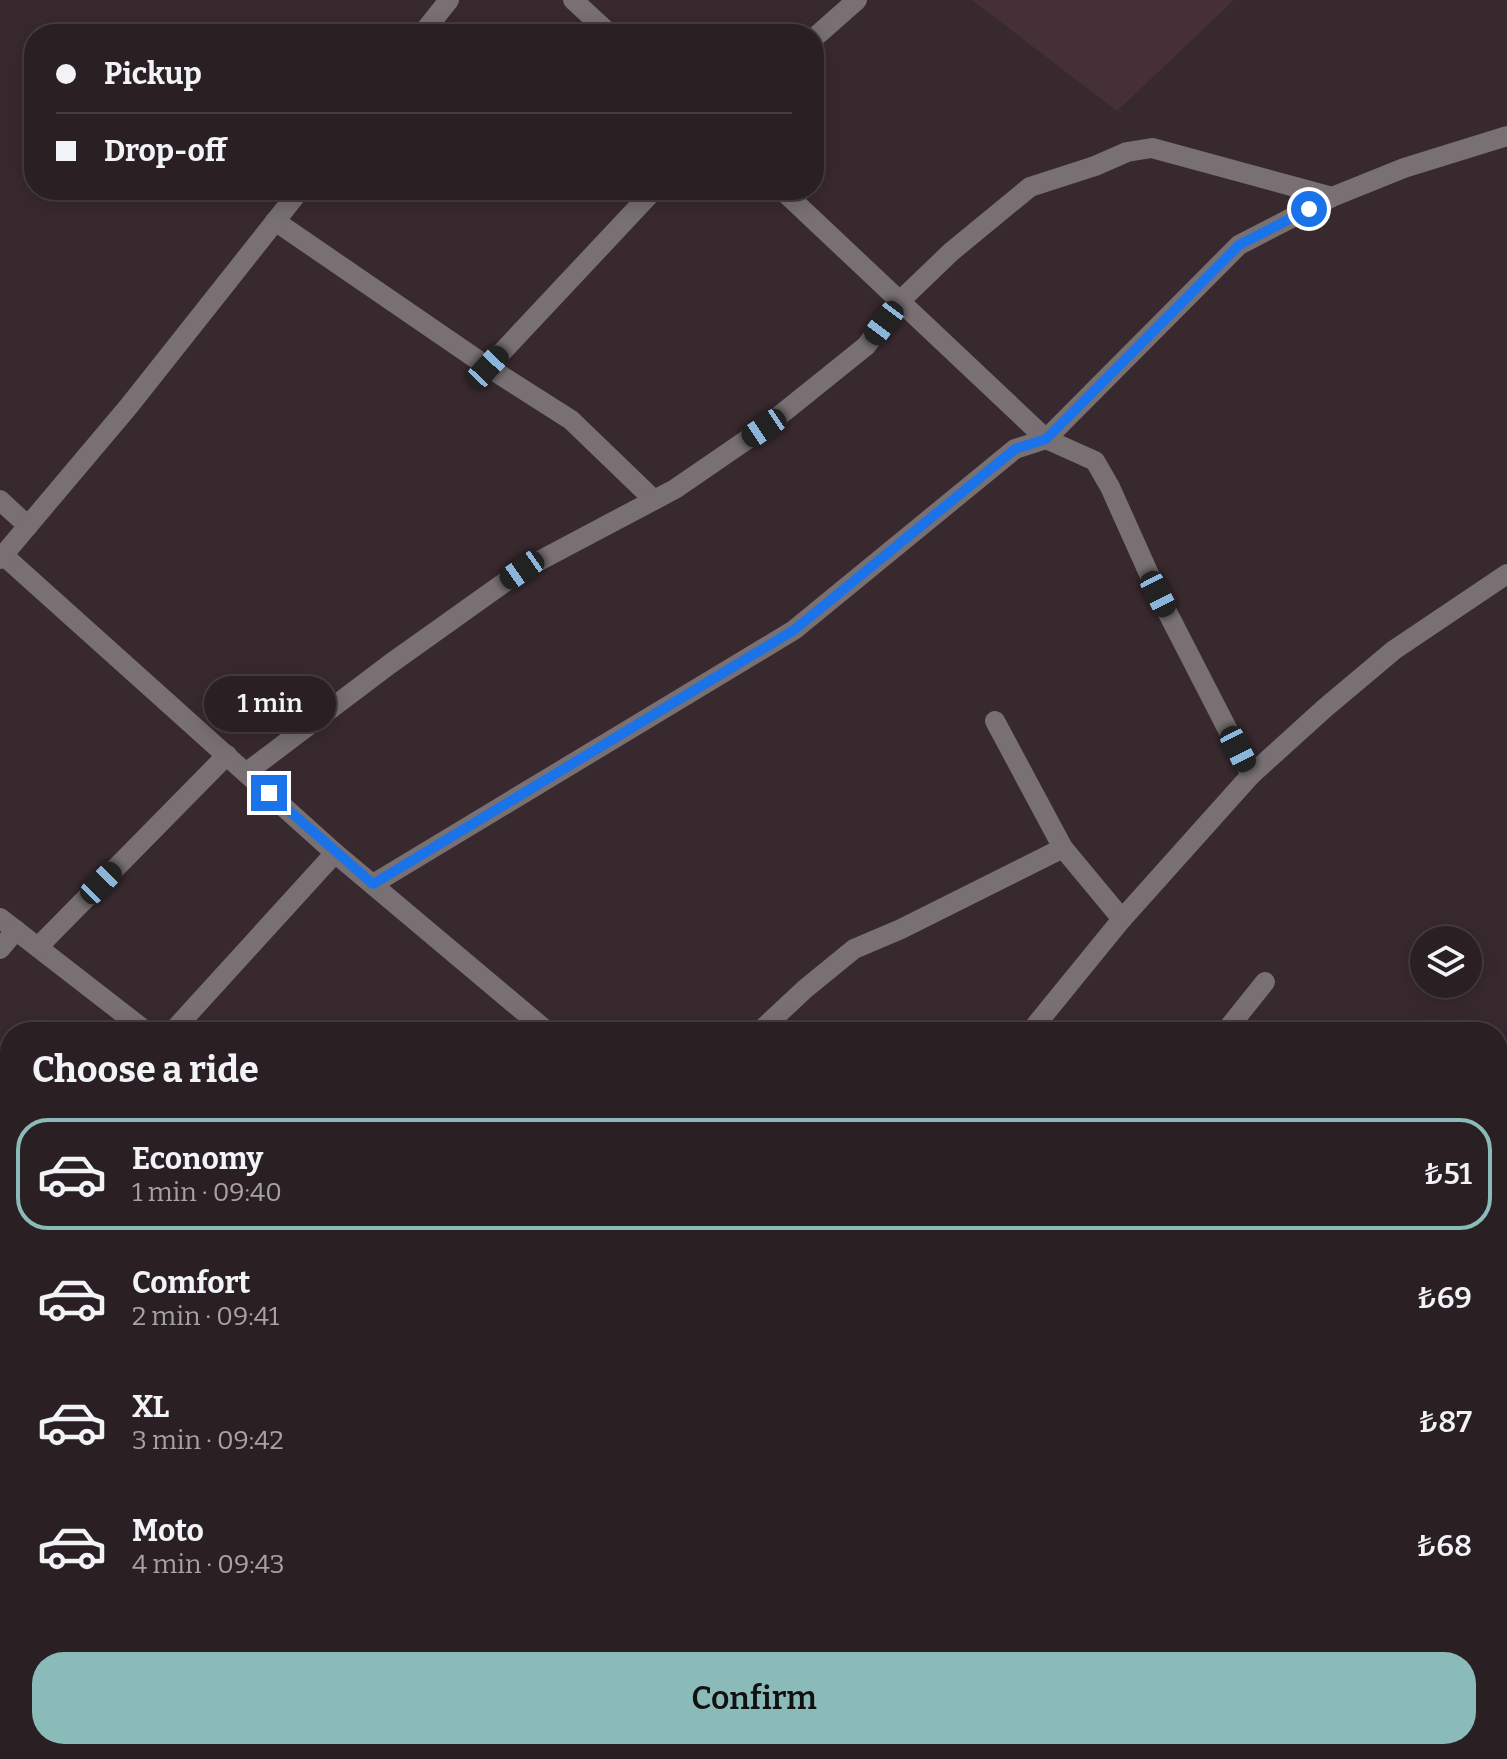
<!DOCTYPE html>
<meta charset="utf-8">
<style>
body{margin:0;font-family:Bitter,serif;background:#32272a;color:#f1f3f6;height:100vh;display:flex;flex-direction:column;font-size:30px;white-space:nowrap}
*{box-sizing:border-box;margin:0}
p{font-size:26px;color:#a5a2a5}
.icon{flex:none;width:44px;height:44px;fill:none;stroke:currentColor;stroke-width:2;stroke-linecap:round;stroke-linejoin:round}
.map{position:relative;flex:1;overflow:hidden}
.drawer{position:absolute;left:0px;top:1022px;width:1508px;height:738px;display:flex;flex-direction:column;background:#2a1f22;border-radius:32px 32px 0 0;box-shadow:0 4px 20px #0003,0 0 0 2px #463d40}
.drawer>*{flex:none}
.hud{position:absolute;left:24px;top:24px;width:800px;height:176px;border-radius:32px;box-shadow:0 4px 20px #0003,0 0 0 2px #463d40;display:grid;align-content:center;height:176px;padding:0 32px;background:#2a1f22}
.fabs{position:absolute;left:1410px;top:926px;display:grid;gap:16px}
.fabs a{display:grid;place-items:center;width:72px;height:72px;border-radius:50%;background:#2a1f22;box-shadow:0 4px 20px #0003,0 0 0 2px #463d40;font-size:40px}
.end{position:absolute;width:36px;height:36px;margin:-18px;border:10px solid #1a73e8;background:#fff;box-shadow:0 0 0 4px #fff}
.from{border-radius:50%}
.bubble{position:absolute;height:56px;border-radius:28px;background:#2a1f22;box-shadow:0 4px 20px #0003,0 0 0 2px #463d40;font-size:26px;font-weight:600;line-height:56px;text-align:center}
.car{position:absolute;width:24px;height:48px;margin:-24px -12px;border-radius:10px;box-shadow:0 0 6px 2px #0007;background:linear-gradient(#222 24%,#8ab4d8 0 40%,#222 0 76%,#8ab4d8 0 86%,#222 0)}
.hud b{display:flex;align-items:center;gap:28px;height:76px;font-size:30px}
.hud b+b{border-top:2px solid #463d40}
.hud i{width:20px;height:20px;background:#f1f3f6}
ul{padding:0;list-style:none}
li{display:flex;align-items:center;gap:24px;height:112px;margin:0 16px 12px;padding:0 16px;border:4px solid transparent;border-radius:32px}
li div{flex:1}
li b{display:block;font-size:30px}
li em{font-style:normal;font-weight:600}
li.selected{border-color:#8bbbb9}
li>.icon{width:72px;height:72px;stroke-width:1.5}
h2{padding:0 32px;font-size:36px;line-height:96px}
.action{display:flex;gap:16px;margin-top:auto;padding:16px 32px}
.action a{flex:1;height:92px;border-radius:32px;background:#8bbbb9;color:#111;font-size:32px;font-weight:600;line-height:92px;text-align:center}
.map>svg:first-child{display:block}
</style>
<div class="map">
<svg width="1507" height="1759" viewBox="0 0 1507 1759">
<rect width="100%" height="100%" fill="#38292e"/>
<!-- built -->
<polygon fill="#463037" points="972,0 1234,0 1117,111"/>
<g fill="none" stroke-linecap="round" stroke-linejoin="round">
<!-- minor -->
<g stroke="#787072" stroke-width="20">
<polyline points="573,0 610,34"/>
<polyline points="814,38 857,0"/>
<polyline points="654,190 488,367 571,420 654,500"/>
<polyline points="782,190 1046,439 1095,461 1110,487 1158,594 1251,775 1325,708 1394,650 1507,574"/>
<polyline points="275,221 488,367"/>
<polyline points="0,500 28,526"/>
<polyline points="3,555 335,853 172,1032"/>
<polyline points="995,721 1063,848"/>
<polyline points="247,772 390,664 522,570 675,489 764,428 866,346 901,300 951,252 1030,187 1095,166 1127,152 1152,148 1332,197"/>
<polyline points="335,853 548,1032"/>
<polyline points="373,884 794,630 1015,449 1046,439 1239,245 1332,197 1404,168 1507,136"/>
<polyline points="0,918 147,1032"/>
<polyline points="38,947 227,755"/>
<polyline points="0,949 16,930"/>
<polyline points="759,1032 805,989 854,949 901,929 1063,848 1122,919"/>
<polyline points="1030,1032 1122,919 1251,775"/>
<polyline points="1225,1032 1265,982"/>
<polyline points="0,1241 10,1232"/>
<polyline points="0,1404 10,1396"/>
<polyline points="0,1552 10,1543"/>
<polyline points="0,1738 10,1729"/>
<polyline points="641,1750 646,1759"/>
<polyline points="831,1750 835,1759"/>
<polyline points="1034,1750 1038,1759"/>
<polyline points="1199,1750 1203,1759"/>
<polyline points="1322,1750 1330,1759"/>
<polyline points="382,1759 390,1750"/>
</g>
<!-- tertiary -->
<g stroke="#787072" stroke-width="20">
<polyline points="422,34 449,0"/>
<polyline points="0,559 129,406 300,190"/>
</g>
</g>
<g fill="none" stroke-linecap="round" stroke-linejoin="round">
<!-- route -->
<polyline stroke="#1a73e8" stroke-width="10" points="269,793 373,884 794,630 1015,449 1046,439 1239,245 1309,209"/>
</g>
</svg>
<div class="fabs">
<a><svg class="icon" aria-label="layers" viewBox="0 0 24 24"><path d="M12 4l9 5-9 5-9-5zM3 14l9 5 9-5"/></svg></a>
</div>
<i class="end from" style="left:1309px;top:209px"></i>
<i class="end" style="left:269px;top:793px"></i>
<div class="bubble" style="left:204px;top:676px;width:132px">1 min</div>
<i class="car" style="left:884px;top:323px;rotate:217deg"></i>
<i class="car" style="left:488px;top:367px;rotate:43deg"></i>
<i class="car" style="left:764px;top:428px;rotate:236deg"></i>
<i class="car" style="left:522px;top:570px;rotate:235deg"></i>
<i class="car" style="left:1158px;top:594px;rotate:153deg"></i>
<i class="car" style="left:1238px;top:749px;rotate:153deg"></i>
<i class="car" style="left:101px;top:883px;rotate:44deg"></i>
<div class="hud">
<b><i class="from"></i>Pickup</b>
<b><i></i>Drop-off</b>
</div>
<section class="drawer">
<h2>Choose a ride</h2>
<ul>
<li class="selected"><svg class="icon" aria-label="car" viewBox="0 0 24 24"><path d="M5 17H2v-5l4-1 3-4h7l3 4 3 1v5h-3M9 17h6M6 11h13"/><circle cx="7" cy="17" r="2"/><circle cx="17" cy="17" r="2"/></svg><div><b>Economy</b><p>1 min · 09:40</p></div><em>₺51</em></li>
<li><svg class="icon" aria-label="car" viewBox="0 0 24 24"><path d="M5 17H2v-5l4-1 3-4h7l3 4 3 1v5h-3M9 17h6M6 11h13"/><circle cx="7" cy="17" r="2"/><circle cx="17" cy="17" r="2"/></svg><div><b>Comfort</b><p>2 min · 09:41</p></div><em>₺69</em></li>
<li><svg class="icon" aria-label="car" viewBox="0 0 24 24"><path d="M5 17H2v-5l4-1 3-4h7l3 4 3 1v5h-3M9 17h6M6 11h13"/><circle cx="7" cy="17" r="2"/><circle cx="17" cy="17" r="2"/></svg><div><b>XL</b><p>3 min · 09:42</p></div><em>₺87</em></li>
<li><svg class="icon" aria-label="car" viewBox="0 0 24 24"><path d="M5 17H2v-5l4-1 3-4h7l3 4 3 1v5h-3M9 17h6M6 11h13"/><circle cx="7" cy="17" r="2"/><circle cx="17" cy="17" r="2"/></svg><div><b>Moto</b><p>4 min · 09:43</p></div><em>₺68</em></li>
</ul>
<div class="action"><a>Confirm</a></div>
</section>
</div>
